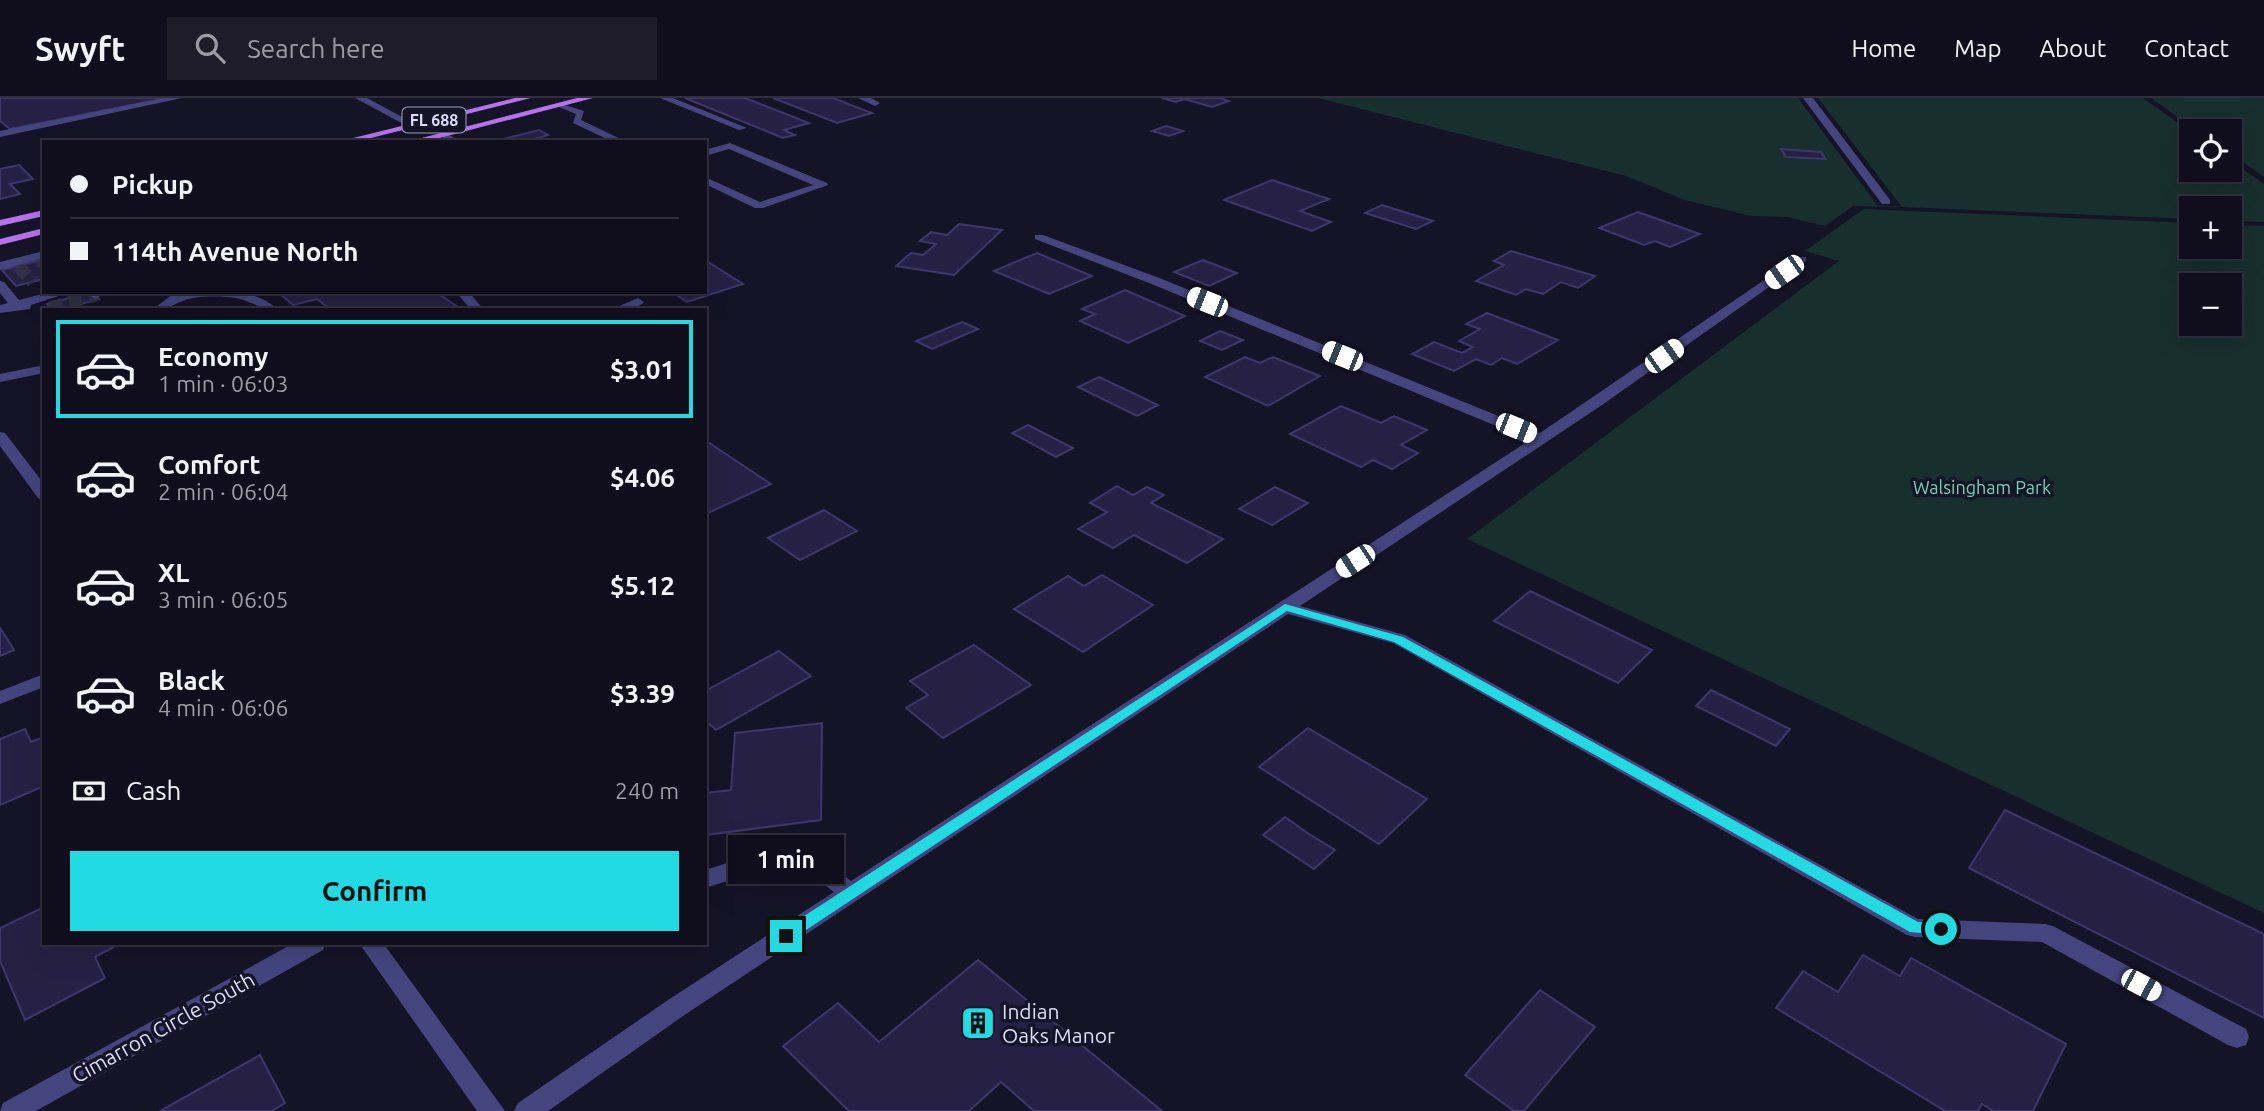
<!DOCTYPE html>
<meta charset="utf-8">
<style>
body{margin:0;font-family:Ubuntu,sans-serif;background:#1e1c29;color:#f1f3f6;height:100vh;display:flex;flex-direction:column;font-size:26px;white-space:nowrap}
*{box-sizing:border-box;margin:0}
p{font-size:23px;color:#9c9ca3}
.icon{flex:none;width:38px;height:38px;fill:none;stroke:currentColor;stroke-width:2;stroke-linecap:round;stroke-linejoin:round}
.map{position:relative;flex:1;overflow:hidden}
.panel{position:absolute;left:42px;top:210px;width:665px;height:637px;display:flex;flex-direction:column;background:#100e1c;border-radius:0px;box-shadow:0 7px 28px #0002,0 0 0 2px #302e3b}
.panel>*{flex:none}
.guide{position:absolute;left:42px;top:42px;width:665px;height:154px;border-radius:0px;box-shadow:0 7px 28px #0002,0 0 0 2px #302e3b;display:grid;align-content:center;height:154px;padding:0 28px;background:#100e1c}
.buttons{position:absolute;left:2179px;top:21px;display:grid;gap:14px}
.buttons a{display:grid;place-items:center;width:63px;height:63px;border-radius:0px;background:#100e1c;box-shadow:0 7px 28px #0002,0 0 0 2px #302e3b;font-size:35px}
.end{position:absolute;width:32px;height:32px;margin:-16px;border:9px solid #21dae2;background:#111;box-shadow:0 0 0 4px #111}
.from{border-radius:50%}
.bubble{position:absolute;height:49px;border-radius:0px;background:#100e1c;box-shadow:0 7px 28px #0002,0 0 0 2px #302e3b;font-size:23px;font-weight:600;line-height:49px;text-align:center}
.car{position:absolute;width:21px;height:42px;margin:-21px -10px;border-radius:9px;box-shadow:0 0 5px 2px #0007;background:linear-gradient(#fff 24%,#345 0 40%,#fff 0 76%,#345 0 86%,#fff 0)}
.guide b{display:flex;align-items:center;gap:24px;height:66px;font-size:26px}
.guide b+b{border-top:2px solid #302e3b}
.guide i{width:18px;height:18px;background:#f1f3f6}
ul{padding:12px 0 0;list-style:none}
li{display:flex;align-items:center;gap:21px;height:98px;margin:0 14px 10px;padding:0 14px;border:4px solid transparent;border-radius:0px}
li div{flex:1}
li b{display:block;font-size:26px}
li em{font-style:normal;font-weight:600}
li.selected{border-color:#21dae2}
li>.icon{width:63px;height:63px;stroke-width:1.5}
.pay{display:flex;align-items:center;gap:18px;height:77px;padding:0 28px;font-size:26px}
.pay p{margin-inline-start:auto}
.primary-button{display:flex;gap:14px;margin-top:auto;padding:14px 28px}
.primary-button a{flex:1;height:80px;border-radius:0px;background:#21dae2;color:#111;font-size:28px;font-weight:600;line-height:80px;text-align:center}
header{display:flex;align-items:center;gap:42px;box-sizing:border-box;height:98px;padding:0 35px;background:#100e1c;border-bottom:2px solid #302e3b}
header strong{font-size:33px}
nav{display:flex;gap:38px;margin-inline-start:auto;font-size:24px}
.search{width:490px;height:63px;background:#1e1c29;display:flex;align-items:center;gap:18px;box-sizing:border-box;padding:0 24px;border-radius:0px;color:#9c9ca3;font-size:26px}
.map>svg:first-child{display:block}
</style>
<header>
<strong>Swyft</strong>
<div class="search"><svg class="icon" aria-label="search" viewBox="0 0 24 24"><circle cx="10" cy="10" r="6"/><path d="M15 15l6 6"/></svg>Search here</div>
<nav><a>Home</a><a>Map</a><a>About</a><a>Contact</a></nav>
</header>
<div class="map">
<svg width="2264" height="1013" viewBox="0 0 2264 1013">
<rect width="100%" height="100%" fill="#151326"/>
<!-- green -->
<g fill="#172f2d" fill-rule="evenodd">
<polygon points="1318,0 1798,0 1877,107 1901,109 1853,108 1825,128 1787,119 1751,118 1685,102 1626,78"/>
<polygon points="1818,0 2143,0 2191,34 2191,72 2230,72 2230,62 2264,86 2264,124 2230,123 2230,110 2191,110 2191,121 1902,109"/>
<polygon points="2151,0 2264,0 2264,79 2230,55 2230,33 2198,33"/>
<path d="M1864 111 2191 125V149H2230V127L2264 128V815L1467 441 1839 163 1805 153ZM2191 187H2230V226H2191Z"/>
</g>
<!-- building -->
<g fill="#262144" stroke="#3e366d" stroke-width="2">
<polygon points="0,0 167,0 10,31 0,23"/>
<polygon points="685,0 745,0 809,25 784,32 795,37 783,40"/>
<polygon points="773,0 833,0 872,15 837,25"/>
<polygon points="1162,0 1220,0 1229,3 1212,9 1184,1 1176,4"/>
<polygon points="1166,28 1183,33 1169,38 1152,33"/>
<polygon points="539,32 548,37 534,41 540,44 499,42"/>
<polygon points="1781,51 1821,54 1825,61 1786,59"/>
<polygon points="19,67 33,81 10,86 20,96 0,101 0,71"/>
<polygon points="1272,82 1329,101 1300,113 1331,124 1312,133 1224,102"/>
<polygon points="1382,107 1433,123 1416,131 1365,115"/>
<polygon points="1638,114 1700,136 1670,149 1655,143 1644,147 1599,130"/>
<polygon points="959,126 1002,132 954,177 896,168 911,155 923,157 936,146 920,143 931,134 947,137"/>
<polygon points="1511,153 1595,178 1578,190 1561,184 1543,196 1526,191 1516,197 1476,183 1504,167 1494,163"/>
<polygon points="1037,155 1092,178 1049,196 994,173"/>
<polygon points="44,161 44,181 16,188 2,172"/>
<polygon points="705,162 743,186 687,204 672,194 705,194"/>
<polygon points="1203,162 1237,175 1209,188 1174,174"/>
<polygon points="1125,192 1185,218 1128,245 1080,223 1095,216 1082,211"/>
<polygon points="90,194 99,201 58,212 52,212 47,206"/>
<polygon points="278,194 436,194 462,212 331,212 317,201 293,207"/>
<polygon points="1487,215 1558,242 1517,266 1502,260 1491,267 1476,261 1454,273 1412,256 1434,244 1462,255 1473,249 1459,243 1480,231 1466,226"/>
<polygon points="962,224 978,231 932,251 916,243"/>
<polygon points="1220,233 1243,242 1222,252 1200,243"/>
<polygon points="1245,259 1260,265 1273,259 1320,278 1268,308 1205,279"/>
<polygon points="1099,279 1158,307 1137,318 1078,289"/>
<polygon points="1341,308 1381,325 1394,318 1427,332 1401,347 1418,355 1392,371 1373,362 1361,369 1290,336"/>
<polygon points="1028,327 1073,350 1056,359 1012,335"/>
<polygon points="705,342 771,386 710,414 705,411"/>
<polygon points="1117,388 1133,397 1147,389 1164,397 1151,405 1223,441 1187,465 1134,437 1113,450 1078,431 1107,414 1090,405"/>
<polygon points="1275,389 1308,405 1272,427 1239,411"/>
<polygon points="824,412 857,433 800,462 768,440"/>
<polygon points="1102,477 1153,507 1083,554 1014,511 1068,478 1084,488"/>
<polygon points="1530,493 1652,552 1618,585 1494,523"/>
<polygon points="0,530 14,552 0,558"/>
<polygon points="974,547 1031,587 943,640 906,610 928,597 910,583"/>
<polygon points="779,553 811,578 716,632 705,622 705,593"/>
<polygon points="1711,592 1790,631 1776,648 1696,608"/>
<polygon points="822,625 821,722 705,737 705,695 731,692 735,635"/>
<polygon points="1308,630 1427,701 1379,746 1259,669"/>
<polygon points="25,631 31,644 44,639 44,688 0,707 0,641"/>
<polygon points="2005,712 2264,836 2264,920 1969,770"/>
<polygon points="1285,719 1309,736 1335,752 1314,771 1263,737"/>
<polygon points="44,809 44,845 121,845 95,859 105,880 25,922 0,863 0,830"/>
<polygon points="1863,857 1900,878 1911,860 2066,946 2033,1013 1993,1013 1982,1006 1978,1013 1945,1013 1776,910 1803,873 1838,894"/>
<polygon points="978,862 1162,1013 1034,1013 1001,984 969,1013 849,1013 783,948 838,905 879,944"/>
<polygon points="1540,892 1595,929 1524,1013 1514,1013 1465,977"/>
<polygon points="260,957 285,1005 272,1013 160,1013"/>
</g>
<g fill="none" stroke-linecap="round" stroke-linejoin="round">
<!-- minor-tunnel-far1 -->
<polyline stroke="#333146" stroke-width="10" stroke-dasharray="10 5" stroke-linecap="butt" points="40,162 42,164"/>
<!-- minor-tunnel -->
<g stroke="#333146" stroke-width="13" stroke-dasharray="13 7" stroke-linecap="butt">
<polyline points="41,163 44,166"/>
<polyline points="18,168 33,184"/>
<polyline points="50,210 95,197"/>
</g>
<!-- minor -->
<g fill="#44457f" fill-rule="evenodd">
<polygon points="164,0 182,0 0,39 0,33"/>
<polygon points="355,0 367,0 417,27 409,29"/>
<polygon points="660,0 673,0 747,30 739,32"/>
<polygon points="858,0 871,0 880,5 875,8"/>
<polygon points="1803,0 1813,0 1890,102 1890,106 1882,106"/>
<polygon points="559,5 584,13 581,22 627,44 613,44 573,25 576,16 559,9"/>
<polygon points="443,33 461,44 449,44 438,36"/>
<polygon points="730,45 827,85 828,87 763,110 755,110 705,86 705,79 760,104 813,87 729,51 705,58 705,52"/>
<path d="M1035 137H1043L1162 181 1540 335 1798 159H1806V163L1602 307 1300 508 1405 537 1918 821 2045 826 2053 828 2246 931 2249 939 2246 947 2237 950 2228 947 2042 844 1915 839 1907 837 1393 545 1288 516 686 916 548 1013H514L518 1005 668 902 834 794 804 771H766L705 790V772C732 764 788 744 815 757 827 763 840 775 851 783L1530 342 1154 187 1035 141Z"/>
<polygon points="44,153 44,160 0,172 0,164"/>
<polygon points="0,183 4,184 19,202 50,194 71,194 31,207 30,211 0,215 0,207 8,205 0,195"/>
<polygon points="91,194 108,194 95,201 89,197"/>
<path d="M180 194C213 194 253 187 278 212 259 212 246 199 226 199 213 198 194 198 183 203 170 208 166 212 152 212L173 196Z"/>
<polygon points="456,194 469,194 484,212 471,212"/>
<path d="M638 200 644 204C635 213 622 212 610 212Z"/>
<polygon points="44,267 44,275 0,284 0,276"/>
<polygon points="0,334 5,335 44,386 44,402 38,400 0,348"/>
<polygon points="44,576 44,589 0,606 0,593"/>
<polygon points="294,845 326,845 323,852 36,1013 0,1013 3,1005"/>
<polygon points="359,845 383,845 505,1013 477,1013"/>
</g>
<!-- major -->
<g fill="#b771ec" fill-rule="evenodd">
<polygon points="515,0 531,0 355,44 337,44"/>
<polygon points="577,0 593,0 424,44 406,44"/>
<polygon points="44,112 44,118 0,128 0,122"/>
<polygon points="44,130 44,136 0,147 0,141"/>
</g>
</g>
<!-- route -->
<polygon fill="#21dae2" points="1285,506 1403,539 1918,824 1941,825 1949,831 1941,837 1910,834 1394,544 1287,513 791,842 781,842 778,838 781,833"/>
<!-- icons -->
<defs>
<g id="building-square" transform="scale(1.75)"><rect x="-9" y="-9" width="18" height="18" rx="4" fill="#21dae2" stroke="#151326"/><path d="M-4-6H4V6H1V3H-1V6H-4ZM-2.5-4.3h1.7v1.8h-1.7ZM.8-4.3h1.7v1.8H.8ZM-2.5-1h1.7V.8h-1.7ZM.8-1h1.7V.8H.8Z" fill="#111"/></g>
</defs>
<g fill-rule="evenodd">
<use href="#building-square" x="978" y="925"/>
</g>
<g text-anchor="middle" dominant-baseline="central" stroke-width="7" stroke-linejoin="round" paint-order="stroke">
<!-- shield labels -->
<rect fill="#151326" stroke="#a2a0ba" stroke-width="2" x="402.5" y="9.5" width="63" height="25" rx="5"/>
<g font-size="16" font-weight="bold" fill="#dedcfa">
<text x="434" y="22">FL 688</text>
</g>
<!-- park labels -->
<g font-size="18" fill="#71d2b4" stroke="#151326">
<text x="1982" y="389">Walsingham Park</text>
</g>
<!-- near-poi labels -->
<g font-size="21" fill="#dedcfa" stroke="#151326" text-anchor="start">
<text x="1002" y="913">Indian<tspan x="1002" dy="24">Oaks Manor</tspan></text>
</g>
<!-- near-street labels -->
<g font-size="21" fill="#dedcfa" stroke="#151326">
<text transform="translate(163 929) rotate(-29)">Cimarron Circle South</text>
</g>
</g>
</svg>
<div class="buttons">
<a><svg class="icon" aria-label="locate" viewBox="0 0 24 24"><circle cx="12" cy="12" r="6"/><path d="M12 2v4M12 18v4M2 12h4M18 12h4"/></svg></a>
<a>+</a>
<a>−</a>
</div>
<i class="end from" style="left:1941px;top:831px"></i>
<i class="end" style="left:786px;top:838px"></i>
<div class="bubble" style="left:728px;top:737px;width:116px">1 min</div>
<i class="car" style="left:1784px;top:174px;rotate:235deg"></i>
<i class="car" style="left:1207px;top:204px;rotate:292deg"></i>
<i class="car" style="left:1342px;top:258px;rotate:292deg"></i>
<i class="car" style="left:1664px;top:258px;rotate:55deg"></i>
<i class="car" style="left:1516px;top:330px;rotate:112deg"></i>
<i class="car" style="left:1355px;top:463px;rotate:237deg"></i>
<i class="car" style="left:2141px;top:887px;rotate:118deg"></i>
<div class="guide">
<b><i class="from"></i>Pickup</b>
<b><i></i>114th Avenue North</b>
</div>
<section class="panel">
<ul>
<li class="selected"><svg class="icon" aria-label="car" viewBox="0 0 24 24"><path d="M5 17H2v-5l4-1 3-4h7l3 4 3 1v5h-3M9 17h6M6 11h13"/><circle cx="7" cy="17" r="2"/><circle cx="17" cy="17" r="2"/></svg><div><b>Economy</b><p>1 min · 06:03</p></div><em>$3.01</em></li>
<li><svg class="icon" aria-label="car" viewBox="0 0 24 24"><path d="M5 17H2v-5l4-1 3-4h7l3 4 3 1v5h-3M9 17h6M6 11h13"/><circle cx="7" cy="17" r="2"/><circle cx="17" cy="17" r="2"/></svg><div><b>Comfort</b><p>2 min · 06:04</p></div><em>$4.06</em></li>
<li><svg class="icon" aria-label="car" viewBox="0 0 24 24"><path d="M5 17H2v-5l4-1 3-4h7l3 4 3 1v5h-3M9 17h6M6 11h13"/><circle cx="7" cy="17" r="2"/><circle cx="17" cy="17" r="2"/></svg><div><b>XL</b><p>3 min · 06:05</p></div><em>$5.12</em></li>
<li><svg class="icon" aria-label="car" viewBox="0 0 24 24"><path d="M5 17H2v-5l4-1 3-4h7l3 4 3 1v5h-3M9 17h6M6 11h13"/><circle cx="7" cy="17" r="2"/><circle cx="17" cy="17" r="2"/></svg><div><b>Black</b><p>4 min · 06:06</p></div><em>$3.39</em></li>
</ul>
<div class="pay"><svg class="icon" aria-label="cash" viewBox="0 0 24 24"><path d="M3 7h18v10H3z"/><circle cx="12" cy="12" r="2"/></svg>Cash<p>240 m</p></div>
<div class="primary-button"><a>Confirm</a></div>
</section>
</div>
